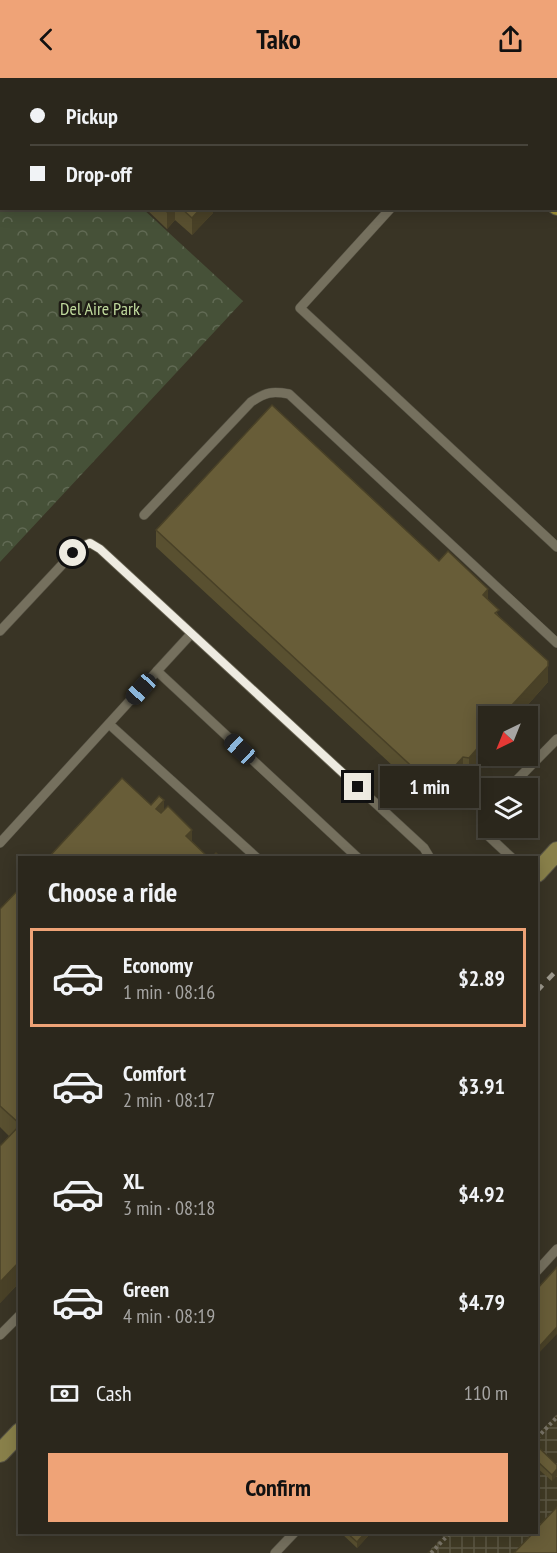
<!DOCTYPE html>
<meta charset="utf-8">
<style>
body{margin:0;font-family:"PT Sans Narrow",sans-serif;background:#332f25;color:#f1f3f6;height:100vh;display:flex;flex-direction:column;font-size:22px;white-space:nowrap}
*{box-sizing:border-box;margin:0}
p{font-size:20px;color:#a6a5a3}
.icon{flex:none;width:33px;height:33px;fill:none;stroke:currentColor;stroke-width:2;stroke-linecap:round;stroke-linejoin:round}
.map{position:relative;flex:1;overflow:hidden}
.drawer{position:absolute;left:18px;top:778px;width:520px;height:678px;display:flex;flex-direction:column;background:#2b271c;border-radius:0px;box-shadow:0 3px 15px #0003,0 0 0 2px #47443b}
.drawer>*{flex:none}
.guide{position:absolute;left:0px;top:0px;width:558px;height:132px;box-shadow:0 3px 15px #0003,0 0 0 2px #47443b;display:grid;align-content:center;height:132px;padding:0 30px;background:#2b271c}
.needle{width:39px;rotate:223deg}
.fabs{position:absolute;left:478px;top:628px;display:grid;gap:12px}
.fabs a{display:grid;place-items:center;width:60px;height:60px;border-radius:0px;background:#2b271c;box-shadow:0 3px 15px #0003,0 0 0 2px #47443b;font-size:30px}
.end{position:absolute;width:27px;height:27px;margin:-14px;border:8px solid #eeebe1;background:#111;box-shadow:0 0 0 3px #111}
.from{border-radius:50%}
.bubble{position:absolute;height:42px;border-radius:0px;background:#2b271c;box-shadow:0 3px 15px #0003,0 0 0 2px #47443b;font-size:20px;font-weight:600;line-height:42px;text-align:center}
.car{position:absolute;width:18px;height:36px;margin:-18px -9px;border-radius:8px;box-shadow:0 0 4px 2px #0007;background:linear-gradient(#222 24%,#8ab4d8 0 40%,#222 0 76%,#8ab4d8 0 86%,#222 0)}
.guide b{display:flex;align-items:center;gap:21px;height:57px;font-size:22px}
.guide b+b{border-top:2px solid #47443b}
.guide i{width:15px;height:15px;background:#f1f3f6}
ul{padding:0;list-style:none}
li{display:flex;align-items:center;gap:18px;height:99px;margin:0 12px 9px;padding:0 18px;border:3px solid transparent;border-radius:0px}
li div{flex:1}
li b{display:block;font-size:22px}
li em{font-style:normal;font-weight:600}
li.on{border-color:#efa377}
li>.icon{width:54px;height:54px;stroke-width:1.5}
h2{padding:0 30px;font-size:27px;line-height:72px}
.pay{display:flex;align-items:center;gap:15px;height:66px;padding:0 30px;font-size:22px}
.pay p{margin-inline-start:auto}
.action{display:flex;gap:12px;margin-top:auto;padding:12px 30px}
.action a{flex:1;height:69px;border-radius:0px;background:#efa377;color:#111;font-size:24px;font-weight:600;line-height:69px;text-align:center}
header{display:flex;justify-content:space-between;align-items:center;height:78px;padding:0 30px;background:#efa377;color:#111;font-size:27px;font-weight:600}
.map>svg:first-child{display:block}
</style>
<header><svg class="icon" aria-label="back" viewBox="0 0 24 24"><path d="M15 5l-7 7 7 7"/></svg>Tako<svg class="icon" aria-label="share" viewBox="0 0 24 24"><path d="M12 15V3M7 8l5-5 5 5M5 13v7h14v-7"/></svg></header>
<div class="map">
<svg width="557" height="1475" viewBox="0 0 557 1475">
<defs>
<pattern id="industrial-grid" width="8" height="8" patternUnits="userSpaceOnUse" patternTransform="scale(1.5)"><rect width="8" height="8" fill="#413b25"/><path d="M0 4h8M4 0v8" fill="none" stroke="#5d5844"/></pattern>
<pattern id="forest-crowns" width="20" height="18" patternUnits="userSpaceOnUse" patternTransform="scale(1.5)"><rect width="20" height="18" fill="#465138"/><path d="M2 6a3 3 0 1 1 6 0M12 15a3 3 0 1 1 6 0" fill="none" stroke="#616a54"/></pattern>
</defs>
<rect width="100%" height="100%" fill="#393425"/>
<!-- industrial -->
<polygon fill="url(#industrial-grid)" points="557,1336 557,1475 427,1475 446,1455 537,1455 537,1357"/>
<!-- forest -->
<polygon fill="url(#forest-crowns)" points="0,0 4,1 2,2 2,130 143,131 243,223 0,484"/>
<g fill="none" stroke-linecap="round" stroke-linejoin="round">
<!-- lane casing -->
<g stroke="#565244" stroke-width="10">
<g id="lane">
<polyline points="391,130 300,230 557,469"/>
<path d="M144 437 251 324C266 314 272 313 289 316L557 565"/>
<polyline points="0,553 73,475 80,469 90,465 100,471 424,770 430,780"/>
<polyline points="157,593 191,556"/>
<polyline points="109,646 257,780"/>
<polyline points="508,711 557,661"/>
<polyline points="489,732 483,741 483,753 512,780"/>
<polyline points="0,765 157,593 358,780"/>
<polyline points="537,1193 557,1171"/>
<polyline points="0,1257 20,1237"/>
<polyline points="275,1475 294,1455"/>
</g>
</g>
<!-- secondary casing -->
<g stroke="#565244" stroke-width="20">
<g id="secondary">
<polyline points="537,795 557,773"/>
<polyline points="0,1375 20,1354"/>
</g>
</g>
<!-- primary casing -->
<g stroke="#565244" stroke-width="20">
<g id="primary">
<polyline points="423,0 424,2"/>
<polyline points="503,0 504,2"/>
<polyline points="556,50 557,51"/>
<polyline points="556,127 557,128"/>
</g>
</g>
<!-- path -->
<g stroke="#797467" stroke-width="4" stroke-dasharray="3 3" stroke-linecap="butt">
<polyline points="537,1360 557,1339"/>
<polyline points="431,1475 450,1455"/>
</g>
<!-- lane -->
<use href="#lane" stroke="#75705e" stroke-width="9"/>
<!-- secondary -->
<use href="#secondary" stroke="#89804a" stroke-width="18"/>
<!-- primary -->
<use href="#primary" stroke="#9d8f35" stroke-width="18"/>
<!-- rail -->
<polyline stroke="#9d998d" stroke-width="4.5" stroke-dasharray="8 8" stroke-linecap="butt" points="537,913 557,892"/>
</g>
<!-- wall -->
<g fill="#595030">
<polygon points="5,0 319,0 319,2 6,2"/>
<polygon points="145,130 213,130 213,135 192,157 175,142 167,151"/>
<polygon points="156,452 439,483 488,522 499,538 548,604 517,639 489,639 489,669 482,676 482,682 469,697 463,696 437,725 433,725 156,469"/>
<polygon points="20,810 20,1204 0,1225 9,1058 0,1049 0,831"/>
<polygon points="537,1368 557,1387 552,1403 537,1390"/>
<polygon points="341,1455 371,1455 357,1470"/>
</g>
<!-- shaded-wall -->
<g fill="#494127">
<polygon points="171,130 175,130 175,142 167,151 167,134"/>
<polygon points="201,130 213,130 213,135 192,157 192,140"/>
<polygon points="488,511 488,528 483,517"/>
<polygon points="548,588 548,604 517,639 501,639"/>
<polygon points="489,652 489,669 482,676 482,682 469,697 469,680 481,660"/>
<polygon points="463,679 463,696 437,725 437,708"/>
<polygon points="164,722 164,743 156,731"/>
<polygon points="192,752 192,773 186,758"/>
<polygon points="20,1183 20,1204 0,1225 0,1204"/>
<polygon points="557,1249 557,1256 537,1277 537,1271"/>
<polygon points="557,1391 557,1398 552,1403 552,1397"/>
<polygon points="365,1455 371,1455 357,1470 357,1464"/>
</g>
<!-- building -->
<g fill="#685d38" stroke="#494127" stroke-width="1.5">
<polygon points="23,0 318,0 316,2 24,2"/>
<polygon points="163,130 171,130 167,134"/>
<polygon points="181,130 201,130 192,140"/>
<polygon points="272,327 439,483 448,473 488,511 483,517 499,532 495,535 548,583 548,588 501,639 489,639 489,652 481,660 482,665 469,680 463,679 437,708 433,708 156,452"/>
<polygon points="122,700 151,727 159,718 164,722 156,731 161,735 168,728 192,752 186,758 209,780 48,780"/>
<polygon points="216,775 221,780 211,780"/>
<polygon points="20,810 20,1046 0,1028 0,831"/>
<polygon points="20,1047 20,1183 0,1204 0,1068"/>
<polygon points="557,1189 557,1249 537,1271 537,1211"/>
<polygon points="537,1368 557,1387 557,1391 552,1397 537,1383"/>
<polygon points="557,1429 557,1475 514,1475 533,1455 537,1455 537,1450"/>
<polygon points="347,1455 365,1455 357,1464"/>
</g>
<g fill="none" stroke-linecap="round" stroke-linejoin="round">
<!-- route -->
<polyline stroke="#eeebe1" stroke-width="8" points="73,475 80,469 90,465 100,471 358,709"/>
</g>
<g text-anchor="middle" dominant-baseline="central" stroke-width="5" stroke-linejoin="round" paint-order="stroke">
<!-- park labels -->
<g font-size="18" fill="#bfd99c" stroke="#1e1c15">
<text x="100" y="230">Del Aire Park</text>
</g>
</g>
</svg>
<div class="fabs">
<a><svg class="needle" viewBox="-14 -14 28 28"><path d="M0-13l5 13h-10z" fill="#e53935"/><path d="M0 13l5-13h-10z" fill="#a6a5a3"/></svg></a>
<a><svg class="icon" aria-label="layers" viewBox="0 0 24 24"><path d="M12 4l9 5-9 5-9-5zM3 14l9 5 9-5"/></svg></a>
</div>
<i class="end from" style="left:73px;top:475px"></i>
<i class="end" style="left:358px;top:709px"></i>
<div class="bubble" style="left:380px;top:688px;width:99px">1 min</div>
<i class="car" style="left:141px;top:611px;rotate:222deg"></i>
<i class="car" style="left:240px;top:671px;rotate:313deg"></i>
<div class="guide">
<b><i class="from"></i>Pickup</b>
<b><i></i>Drop-off</b>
</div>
<section class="drawer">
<h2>Choose a ride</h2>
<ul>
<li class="on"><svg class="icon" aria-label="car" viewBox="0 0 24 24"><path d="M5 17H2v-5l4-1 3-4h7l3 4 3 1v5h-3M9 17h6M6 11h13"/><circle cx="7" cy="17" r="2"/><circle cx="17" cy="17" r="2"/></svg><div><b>Economy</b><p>1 min · 08:16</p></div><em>$2.89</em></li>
<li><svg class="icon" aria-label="car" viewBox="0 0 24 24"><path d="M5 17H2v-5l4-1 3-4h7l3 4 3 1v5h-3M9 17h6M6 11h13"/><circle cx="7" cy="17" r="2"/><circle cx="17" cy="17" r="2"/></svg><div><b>Comfort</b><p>2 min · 08:17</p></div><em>$3.91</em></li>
<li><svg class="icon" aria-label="car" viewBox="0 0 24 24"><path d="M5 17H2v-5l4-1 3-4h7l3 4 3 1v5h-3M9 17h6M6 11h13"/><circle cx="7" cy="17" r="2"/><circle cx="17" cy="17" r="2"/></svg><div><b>XL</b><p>3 min · 08:18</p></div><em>$4.92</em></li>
<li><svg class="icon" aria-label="car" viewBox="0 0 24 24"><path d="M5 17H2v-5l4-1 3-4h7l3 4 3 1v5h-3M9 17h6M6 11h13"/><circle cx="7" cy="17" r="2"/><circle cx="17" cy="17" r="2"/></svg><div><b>Green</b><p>4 min · 08:19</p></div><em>$4.79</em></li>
</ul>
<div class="pay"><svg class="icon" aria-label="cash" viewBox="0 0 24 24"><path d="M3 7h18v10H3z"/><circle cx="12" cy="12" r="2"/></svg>Cash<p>110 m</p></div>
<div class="action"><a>Confirm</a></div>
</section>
</div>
